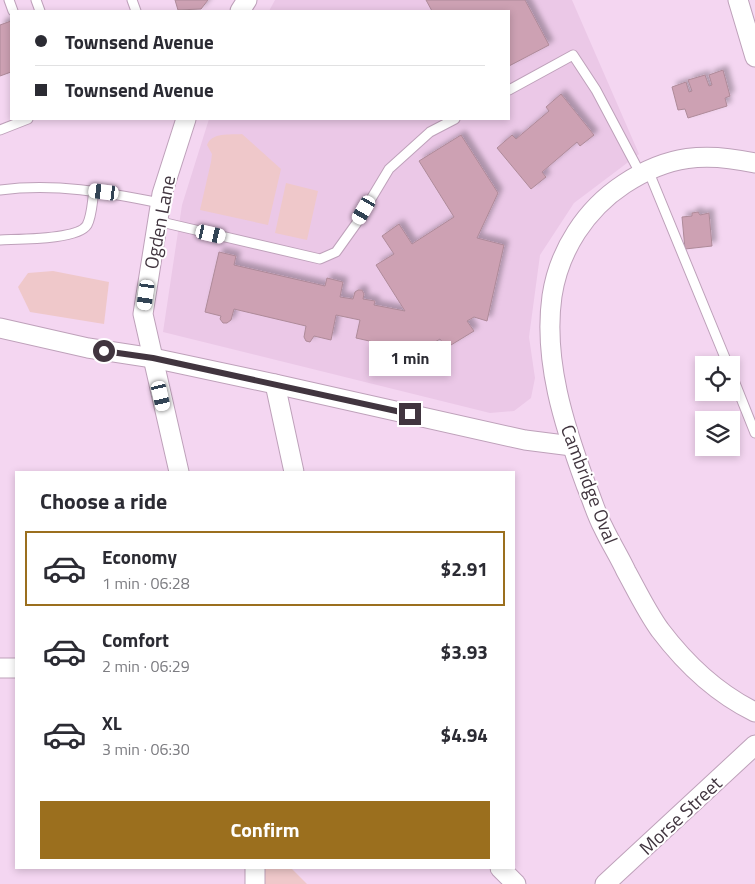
<!DOCTYPE html>
<meta charset="utf-8">
<style>
body{margin:0;font-family:"Titillium Web",sans-serif;background:#f2f2f3;color:#2b2b33;height:100vh;display:flex;flex-direction:column;font-size:19px;white-space:nowrap}
*{box-sizing:border-box;margin:0}
p{font-size:16px;color:#7c7c81}
.icon{flex:none;width:28px;height:28px;fill:none;stroke:currentColor;stroke-width:2;stroke-linecap:round;stroke-linejoin:round}
.map{position:relative;flex:1;overflow:hidden}
.drawer{position:absolute;left:15px;top:471px;width:500px;height:398px;display:flex;flex-direction:column;background:#fff;border-radius:0px;box-shadow:0 2px 8px #0003}
.drawer>*{flex:none}
.guide{position:absolute;left:10px;top:10px;width:500px;height:110px;border-radius:0px;box-shadow:0 2px 8px #0003;display:grid;align-content:center;height:110px;padding:0 25px;background:#fff}
.fabs{position:absolute;left:695px;top:356px;display:grid;gap:10px}
.fabs a{display:grid;place-items:center;width:45px;height:45px;border-radius:0px;background:#fff;box-shadow:0 2px 8px #0003;font-size:25px}
.end{position:absolute;width:22px;height:22px;margin:-11px;border:6px solid #41353f;background:#fff;box-shadow:0 0 0 2px #fff}
.from{border-radius:50%}
.bubble{position:absolute;height:35px;border-radius:0px;background:#fff;box-shadow:0 2px 8px #0003;font-size:16px;font-weight:700;line-height:35px;text-align:center}
.car{position:absolute;width:15px;height:30px;margin:-15px -8px;border-radius:6px;box-shadow:0 0 4px 1px #0007;background:linear-gradient(#fff 24%,#345 0 40%,#fff 0 76%,#345 0 86%,#fff 0)}
.guide b{display:flex;align-items:center;gap:18px;height:48px;font-size:19px}
.guide b+b{border-top:1px solid #e1e1e2}
.guide i{width:12px;height:12px;background:#2b2b33}
ul{padding:0;list-style:none}
li{display:flex;align-items:center;gap:15px;height:75px;margin:0 10px 8px;padding:0 15px;border:2px solid transparent;border-radius:0px}
li div{flex:1}
li b{display:block;font-size:19px}
li em{font-style:normal;font-weight:700}
li.on{border-color:#9b6f1e}
li>.icon{width:45px;height:45px;stroke-width:1.5}
h2{padding:0 25px;font-size:22px;line-height:60px}
.action{display:flex;gap:10px;margin-top:auto;padding:10px 25px}
.action a{flex:1;height:58px;border-radius:0px;background:#9b6f1e;color:#fff;font-size:20px;font-weight:700;line-height:58px;text-align:center}
.map>svg:first-child{display:block}
</style>
<div class="map">
<svg width="755" height="884" viewBox="0 0 755 884">
<defs>
<filter id="shadow"><feDropShadow dx="4.5" dy="-4.5" stdDeviation="2.5" flood-color="#0004"/></filter>
</defs>
<rect width="100%" height="100%" fill="#f4d6f1"/>
<!-- built -->
<polygon fill="#ebc8e7" points="275,0 572,0 639,154 574,203 540,255 529,337 535,378 531,398 514,411 490,413 163,332 182,205 209,119 509,119 509,11 269,11"/>
<!-- green -->
<g fill="#efc8ca">
<path d="M242 134 281 169 268 225 200 210 211 162 212 154 207 145C212 132 229 135 242 134Z"/>
<polygon points="286,183 318,191 307,240 275,233"/>
<polygon points="53,271 109,282 104,324 30,312 18,287 28,273"/>
<polygon points="263,868 291,868 307,884 263,884"/>
</g>
<!-- building -->
<g fill="#cda1b3" stroke="#ae8a99" filter="url(#shadow)">
<polygon points="175,0 208,0 201,9 178,10"/>
<polygon points="426,0 525,0 549,45 509,66 509,11 432,11"/>
<polygon points="11,21 11,72 0,76 0,25"/>
<polygon points="723,70 730,96 725,98 727,106 688,118 685,109 678,110 672,87 686,82 689,92 692,91 688,80 705,75 709,86 712,85 709,75"/>
<polygon points="561,94 594,135 580,146 577,142 542,172 546,177 531,189 497,148 512,135 516,139 549,111 546,107"/>
<polygon points="461,135 498,193 477,238 504,245 487,321 474,317 467,321 474,331 446,348 440,339 435,342 432,355 356,338 360,320 336,315 331,340 314,336 310,342 306,341 304,337 306,326 234,309 231,320 227,323 223,323 220,319 221,316 205,312 219,252 236,256 234,265 325,286 327,278 343,282 340,297 353,299 355,292 358,290 362,290 364,294 363,299 375,301 374,305 405,311 376,265 394,254 382,236 399,224 412,244 454,217 419,161"/>
<polygon points="698,212 700,215 709,213 712,246 685,249 682,217 692,216 692,213"/>
</g>
<g fill="none" stroke-linecap="round" stroke-linejoin="round">
<!-- lane casing -->
<g stroke="#bea1ba" stroke-width="11">
<g id="lane">
<polyline points="9,0 13,11"/>
<polyline points="36,0 40,11"/>
<polyline points="132,0 136,11"/>
<polyline points="509,90 573,55 596,90 640,173"/>
<polyline points="0,130 28,119"/>
<polyline points="648,170 728,365"/>
<path d="M0 190C55 183 106 192 160 203"/>
<polyline points="157,221 320,259 336,252 356,224 389,169 430,132 455,119"/>
<path d="M0 240C18 239 78 240 87 225 92 216 92 202 94 191"/>
<polyline points="731,373 755,433"/>
</g>
</g>
<!-- street casing -->
<g stroke="#bea1ba" stroke-width="21">
<g id="street">
<polyline points="738,0 755,57"/>
<polyline points="240,11 247,0"/>
<path d="M755 163C705 152 668 155 624 184 586 209 559 250 552 296 543 360 564 425 586 485 592 499 596 514 603 527 610 542 619 556 626 571 637 591 647 612 660 630 685 663 718 694 755 712"/>
<polyline points="0,328 88,348 153,358 275,384 525,440 572,446"/>
<polyline points="275,384 294,472"/>
<polyline points="179,472 143,314 162,194 186,119"/>
<polyline points="0,668 16,668"/>
<polyline points="500,868 516,884"/>
<polyline points="255,884 255,868"/>
<polyline points="605,884 755,745"/>
</g>
</g>
<!-- lane -->
<use href="#lane" stroke="#fff" stroke-width="9"/>
<!-- street -->
<use href="#street" stroke="#fff" stroke-width="19"/>
</g>
<g fill="none" stroke-linecap="round" stroke-linejoin="round">
<!-- route -->
<polyline stroke="#41353f" stroke-width="6" points="104,351 153,358 410,414"/>
</g>
<g text-anchor="middle" dominant-baseline="central" stroke-width="4" stroke-linejoin="round" paint-order="stroke">
<!-- street labels -->
<g font-size="19" fill="#41353f" stroke="#fff">
<text transform="translate(159 222) rotate(-79)">Ogden Lane</text>
<text transform="translate(590 484) rotate(69)">Cambridge Oval</text>
<text transform="translate(680 815) rotate(-43)">Morse Street</text>
</g>
</g>
</svg>
<div class="fabs">
<a><svg class="icon" aria-label="locate" viewBox="0 0 24 24"><circle cx="12" cy="12" r="6"/><path d="M12 2v4M12 18v4M2 12h4M18 12h4"/></svg></a>
<a><svg class="icon" aria-label="layers" viewBox="0 0 24 24"><path d="M12 4l9 5-9 5-9-5zM3 14l9 5 9-5"/></svg></a>
</div>
<i class="end from" style="left:104px;top:351px"></i>
<i class="end" style="left:410px;top:414px"></i>
<div class="bubble" style="left:369px;top:341px;width:82px">1 min</div>
<i class="car" style="left:104px;top:192px;rotate:277deg"></i>
<i class="car" style="left:364px;top:210px;rotate:210deg"></i>
<i class="car" style="left:211px;top:234px;rotate:103deg"></i>
<i class="car" style="left:146px;top:295px;rotate:188deg"></i>
<i class="car" style="left:161px;top:396px;rotate:167deg"></i>
<div class="guide">
<b><i class="from"></i>Townsend Avenue</b>
<b><i></i>Townsend Avenue</b>
</div>
<section class="drawer">
<h2>Choose a ride</h2>
<ul>
<li class="on"><svg class="icon" aria-label="car" viewBox="0 0 24 24"><path d="M5 17H2v-5l4-1 3-4h7l3 4 3 1v5h-3M9 17h6M6 11h13"/><circle cx="7" cy="17" r="2"/><circle cx="17" cy="17" r="2"/></svg><div><b>Economy</b><p>1 min · 06:28</p></div><em>$2.91</em></li>
<li><svg class="icon" aria-label="car" viewBox="0 0 24 24"><path d="M5 17H2v-5l4-1 3-4h7l3 4 3 1v5h-3M9 17h6M6 11h13"/><circle cx="7" cy="17" r="2"/><circle cx="17" cy="17" r="2"/></svg><div><b>Comfort</b><p>2 min · 06:29</p></div><em>$3.93</em></li>
<li><svg class="icon" aria-label="car" viewBox="0 0 24 24"><path d="M5 17H2v-5l4-1 3-4h7l3 4 3 1v5h-3M9 17h6M6 11h13"/><circle cx="7" cy="17" r="2"/><circle cx="17" cy="17" r="2"/></svg><div><b>XL</b><p>3 min · 06:30</p></div><em>$4.94</em></li>
</ul>
<div class="action"><a>Confirm</a></div>
</section>
</div>
